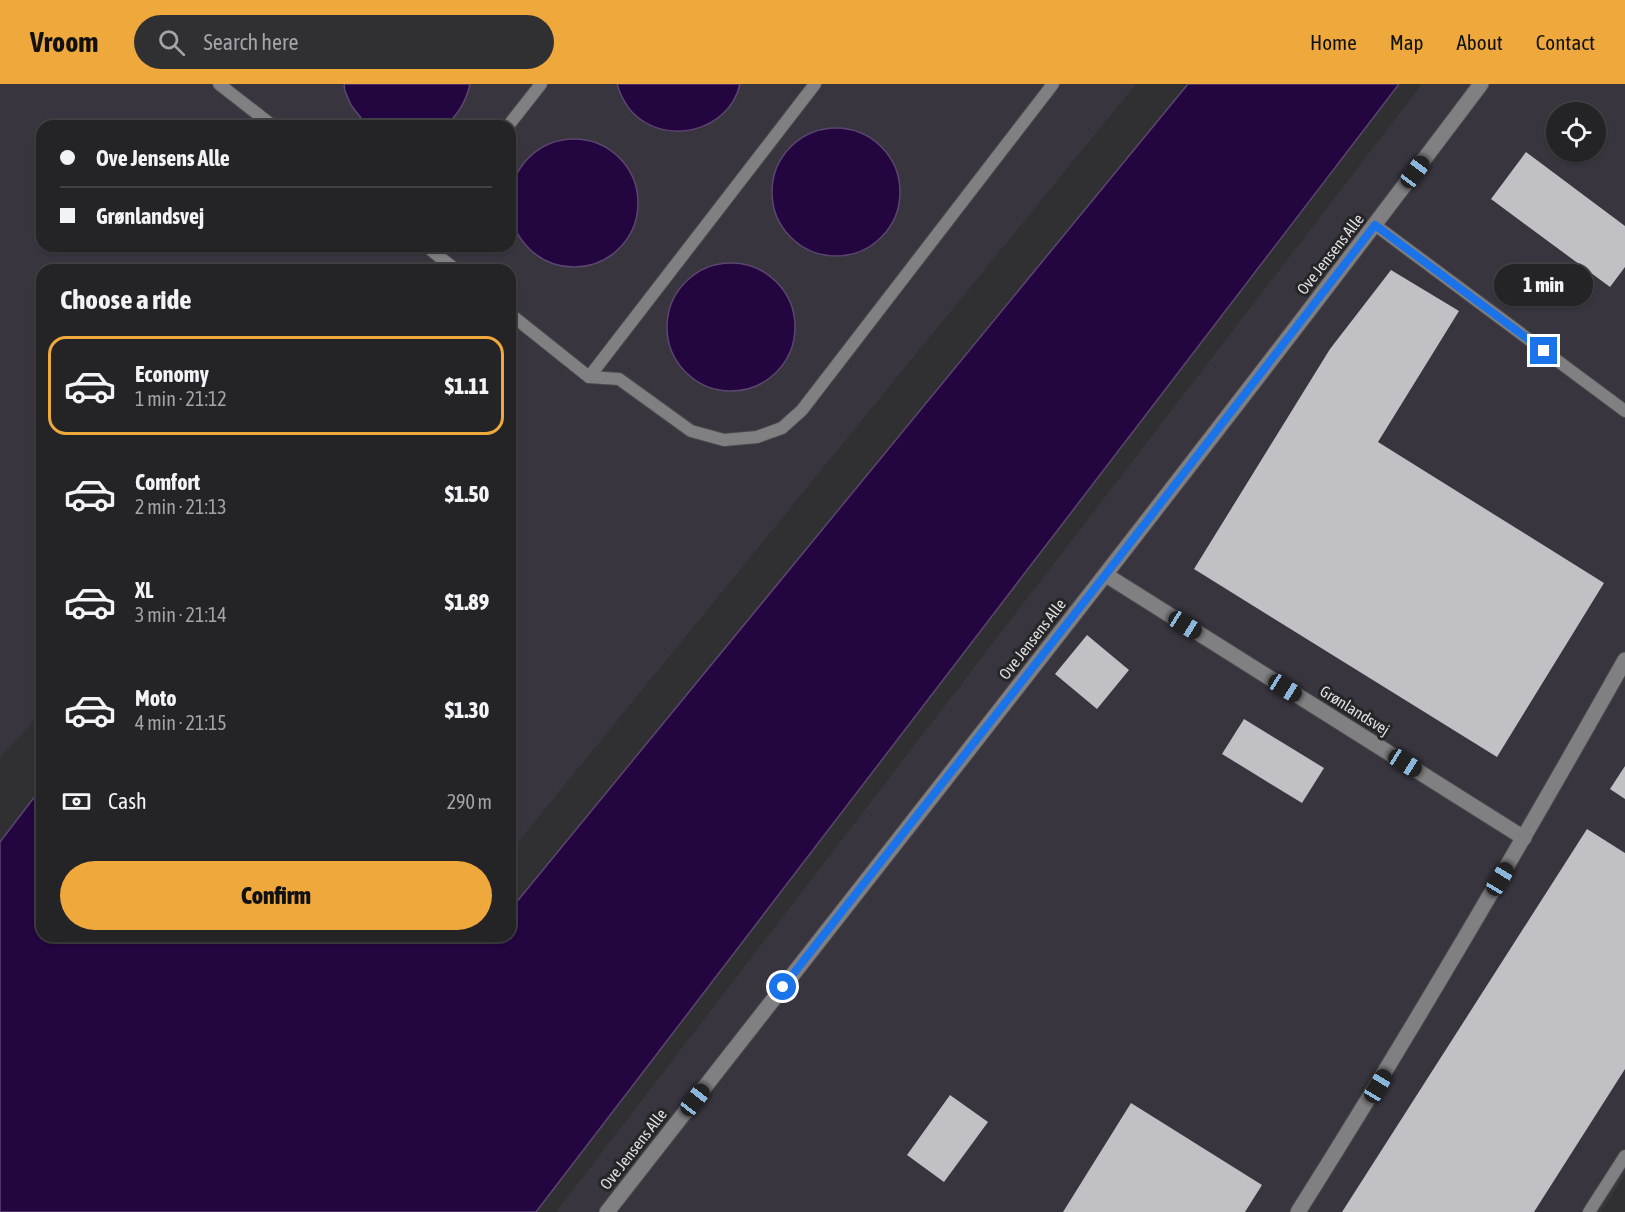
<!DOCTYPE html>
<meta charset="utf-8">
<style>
body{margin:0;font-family:"Asap Condensed",sans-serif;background:#302f32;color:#f1f3f6;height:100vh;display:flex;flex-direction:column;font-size:22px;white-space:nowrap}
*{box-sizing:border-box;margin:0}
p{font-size:20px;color:#a3a4a7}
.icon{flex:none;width:33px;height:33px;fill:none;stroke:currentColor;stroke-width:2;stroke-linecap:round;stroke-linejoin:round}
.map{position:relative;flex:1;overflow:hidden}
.sheet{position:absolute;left:36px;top:180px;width:480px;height:678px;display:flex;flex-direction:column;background:#242326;border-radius:18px;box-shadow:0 2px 4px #0004,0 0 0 2px #414043}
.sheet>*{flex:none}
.hud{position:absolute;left:36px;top:36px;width:480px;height:132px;border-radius:18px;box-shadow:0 2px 4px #0004,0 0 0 2px #414043;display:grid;align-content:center;height:132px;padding:0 24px;background:#242326}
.controls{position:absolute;left:1546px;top:18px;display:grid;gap:12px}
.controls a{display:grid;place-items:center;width:60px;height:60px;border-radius:50%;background:#242326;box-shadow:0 2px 4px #0004,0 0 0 2px #414043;font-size:30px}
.end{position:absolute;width:27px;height:27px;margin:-14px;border:8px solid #1a73e8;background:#fff;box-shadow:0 0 0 3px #fff}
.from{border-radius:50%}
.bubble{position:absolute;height:42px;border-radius:21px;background:#242326;box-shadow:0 2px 4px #0004,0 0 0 2px #414043;font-size:20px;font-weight:800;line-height:42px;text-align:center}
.car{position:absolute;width:18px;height:36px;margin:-18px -9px;border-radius:8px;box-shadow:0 0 4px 2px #0007;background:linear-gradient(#222 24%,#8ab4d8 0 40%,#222 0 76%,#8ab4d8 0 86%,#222 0)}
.hud b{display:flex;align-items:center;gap:21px;height:57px;font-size:22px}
.hud b+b{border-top:2px solid #414043}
.hud i{width:15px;height:15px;background:#f1f3f6}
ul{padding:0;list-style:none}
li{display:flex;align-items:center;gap:18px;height:99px;margin:0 12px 9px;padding:0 12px;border:3px solid transparent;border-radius:18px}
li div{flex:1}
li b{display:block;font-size:22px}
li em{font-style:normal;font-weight:800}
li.current{border-color:#eea83c}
li>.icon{width:54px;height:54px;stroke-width:1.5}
h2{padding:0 24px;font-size:27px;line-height:72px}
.pay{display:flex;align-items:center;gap:15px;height:66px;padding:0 24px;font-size:22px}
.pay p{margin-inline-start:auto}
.button{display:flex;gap:12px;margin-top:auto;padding:12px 24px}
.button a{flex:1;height:69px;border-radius:36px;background:#eea83c;color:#111;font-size:24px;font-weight:800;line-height:69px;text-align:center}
header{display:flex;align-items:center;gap:36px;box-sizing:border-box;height:84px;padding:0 30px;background:#eea83c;color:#111}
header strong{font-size:28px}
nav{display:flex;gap:33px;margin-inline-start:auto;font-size:21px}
.search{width:420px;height:54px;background:#302f32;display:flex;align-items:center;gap:15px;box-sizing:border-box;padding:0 21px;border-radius:33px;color:#a3a4a7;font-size:22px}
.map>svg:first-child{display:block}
</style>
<header>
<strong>Vroom</strong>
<div class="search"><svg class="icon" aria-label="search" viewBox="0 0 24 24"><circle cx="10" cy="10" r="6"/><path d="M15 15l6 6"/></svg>Search here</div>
<nav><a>Home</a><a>Map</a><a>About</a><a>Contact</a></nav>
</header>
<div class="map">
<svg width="1625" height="1128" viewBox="0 0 1625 1128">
<rect width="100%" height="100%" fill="#302f32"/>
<!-- built -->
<g fill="#38353e" fill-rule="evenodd">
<path d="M0 0H1136L510 768V186H42V628L0 674ZM42 42H510V162H42Z"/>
<path d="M1422 0H1625V1090L1601 1128H556ZM1557 28H1596V68H1557Z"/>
</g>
<!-- water -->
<g fill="#23053f" stroke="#5b466f" stroke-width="1.5">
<path d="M344 0H470C466 17 459 32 443 42H371L361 34 351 21 345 7Z"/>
<path d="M617 0H740C729 48 665 63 632 28 625 20 620 10 617 0Z"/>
<polygon points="1188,0 1399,0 536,1128 0,1128 0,758 42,703 42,852 510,852 510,826"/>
<circle cx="836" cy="108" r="64"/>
<circle cx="574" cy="119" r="64"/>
<circle cx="731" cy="243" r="64"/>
</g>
<!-- building -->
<g fill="#c1c0c4">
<polygon points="1526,68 1625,142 1625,183 1610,203 1491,115"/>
<polygon points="1391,186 1459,227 1378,358 1604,499 1497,673 1194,485 1330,265"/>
<polygon points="1087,551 1129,586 1097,625 1055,590"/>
<polygon points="1244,635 1324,684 1302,719 1222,670"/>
<polygon points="1625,682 1625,715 1610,705"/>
<polygon points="1587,745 1625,769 1625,985 1534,1128 1342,1128"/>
<polygon points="950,1011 988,1038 944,1098 907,1071"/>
<polygon points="1131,1019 1262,1101 1245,1128 1063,1128"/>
</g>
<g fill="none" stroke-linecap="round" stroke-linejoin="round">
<!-- service casing -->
<g stroke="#4c4b4d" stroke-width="14">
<g id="service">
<polyline points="219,0 273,42"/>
<polyline points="508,42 541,0"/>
<polyline points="1375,141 1625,327"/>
<polyline points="426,162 456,186"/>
<polyline points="510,230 589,293 619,295 691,347 724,356 757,353 782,344 802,326 1053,0"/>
<polyline points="589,293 815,0"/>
<polyline points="1589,1128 1625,1072"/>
</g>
</g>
<!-- minor casing -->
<g stroke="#4c4b4d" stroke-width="17">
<g id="minor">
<polyline points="1106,491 1524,754"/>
<path d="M607 1128C900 753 1195 380 1481 0"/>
<path d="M1298 1128C1412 947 1520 762 1625 576"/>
</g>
</g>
<!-- service -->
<use href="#service" stroke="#807f82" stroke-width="12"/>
<!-- minor -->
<use href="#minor" stroke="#807f82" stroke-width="15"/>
</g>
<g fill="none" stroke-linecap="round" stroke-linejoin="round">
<!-- route -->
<polyline stroke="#1a73e8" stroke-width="8" points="783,903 1120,472 1375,141 1544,267"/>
</g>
<g text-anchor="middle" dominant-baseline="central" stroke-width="6" stroke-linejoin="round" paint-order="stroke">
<!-- street labels -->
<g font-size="16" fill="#dfdfe0" stroke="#262528">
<text transform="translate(1330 170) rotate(-52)">Ove Jensens Alle</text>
<text transform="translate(1032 555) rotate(-52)">Ove Jensens Alle</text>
<text transform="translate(1355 626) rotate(32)">Grønlandsvej</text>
<text transform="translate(633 1065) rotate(-52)">Ove Jensens Alle</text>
</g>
</g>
</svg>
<div class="controls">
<a><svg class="icon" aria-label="locate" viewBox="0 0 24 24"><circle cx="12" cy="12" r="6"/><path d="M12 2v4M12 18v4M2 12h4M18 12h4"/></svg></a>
</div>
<i class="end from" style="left:783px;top:903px"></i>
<i class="end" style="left:1544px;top:267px"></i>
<div class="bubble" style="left:1494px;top:180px;width:99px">1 min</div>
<i class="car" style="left:1415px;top:88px;rotate:37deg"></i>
<i class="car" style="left:1185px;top:541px;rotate:122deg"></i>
<i class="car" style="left:1285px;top:604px;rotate:122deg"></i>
<i class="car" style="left:1405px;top:679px;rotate:122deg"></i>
<i class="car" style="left:1500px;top:795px;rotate:31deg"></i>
<i class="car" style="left:1378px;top:1002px;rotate:31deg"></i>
<i class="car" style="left:695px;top:1016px;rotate:38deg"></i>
<div class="hud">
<b><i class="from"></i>Ove Jensens Alle</b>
<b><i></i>Grønlandsvej</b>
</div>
<section class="sheet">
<h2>Choose a ride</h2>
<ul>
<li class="current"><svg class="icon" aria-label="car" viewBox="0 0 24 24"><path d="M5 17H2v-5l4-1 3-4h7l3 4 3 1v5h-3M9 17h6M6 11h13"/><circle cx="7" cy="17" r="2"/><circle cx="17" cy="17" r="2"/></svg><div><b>Economy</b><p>1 min · 21:12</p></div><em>$1.11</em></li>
<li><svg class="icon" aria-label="car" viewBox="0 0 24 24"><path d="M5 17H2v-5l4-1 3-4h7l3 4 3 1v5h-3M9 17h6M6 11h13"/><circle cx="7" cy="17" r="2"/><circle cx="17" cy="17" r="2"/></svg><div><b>Comfort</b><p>2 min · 21:13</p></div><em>$1.50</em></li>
<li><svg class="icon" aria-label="car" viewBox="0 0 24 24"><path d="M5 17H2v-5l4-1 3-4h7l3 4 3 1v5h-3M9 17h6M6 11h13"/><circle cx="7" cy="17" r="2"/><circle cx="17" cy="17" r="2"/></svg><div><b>XL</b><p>3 min · 21:14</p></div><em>$1.89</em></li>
<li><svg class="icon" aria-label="car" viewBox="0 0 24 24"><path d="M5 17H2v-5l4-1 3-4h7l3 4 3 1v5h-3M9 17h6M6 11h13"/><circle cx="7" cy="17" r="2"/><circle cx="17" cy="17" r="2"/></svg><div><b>Moto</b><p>4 min · 21:15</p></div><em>$1.30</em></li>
</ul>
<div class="pay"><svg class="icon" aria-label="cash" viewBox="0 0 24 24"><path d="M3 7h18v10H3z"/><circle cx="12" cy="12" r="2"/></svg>Cash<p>290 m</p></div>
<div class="button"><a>Confirm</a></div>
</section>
</div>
